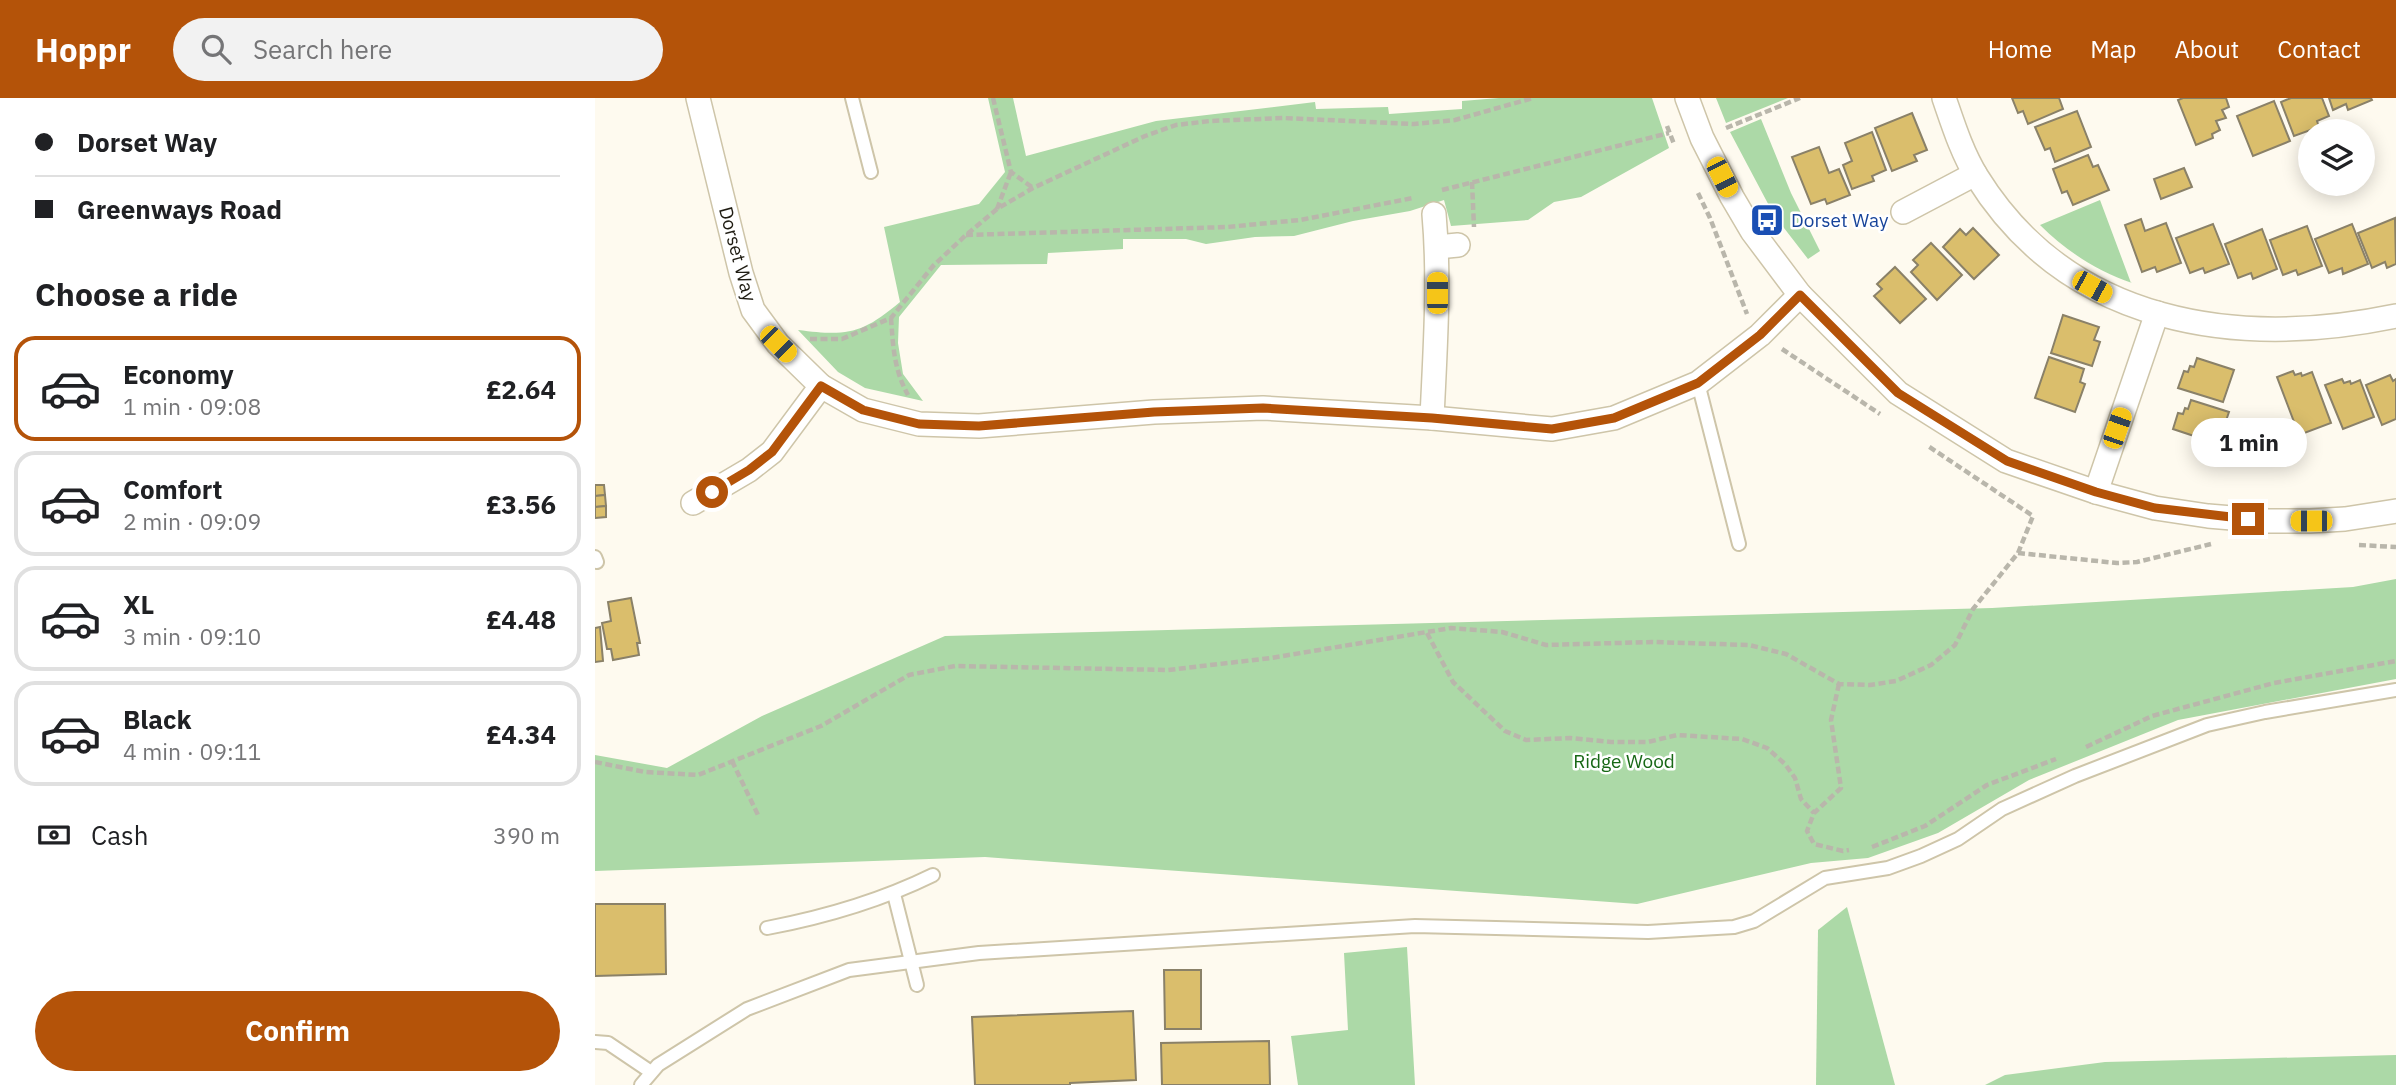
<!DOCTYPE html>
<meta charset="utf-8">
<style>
body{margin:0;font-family:"IBM Plex Sans",sans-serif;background:#f2f2f2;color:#202124;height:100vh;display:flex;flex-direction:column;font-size:26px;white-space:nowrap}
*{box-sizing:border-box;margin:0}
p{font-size:23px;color:#757577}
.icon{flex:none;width:38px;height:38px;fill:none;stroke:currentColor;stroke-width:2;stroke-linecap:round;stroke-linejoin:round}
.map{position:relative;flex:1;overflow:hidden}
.sheet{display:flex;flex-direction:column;background:#fff;width:595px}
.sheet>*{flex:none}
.hud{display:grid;align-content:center;height:154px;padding:0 35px;background:#fff}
.fabs{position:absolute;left:1703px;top:21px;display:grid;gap:14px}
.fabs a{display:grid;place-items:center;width:77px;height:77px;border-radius:50%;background:#fff;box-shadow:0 4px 18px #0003;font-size:35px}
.end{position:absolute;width:32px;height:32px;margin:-16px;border:9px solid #b45309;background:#fff;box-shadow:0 0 0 4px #fff}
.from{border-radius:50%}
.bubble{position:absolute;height:49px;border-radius:24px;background:#fff;box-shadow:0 4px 18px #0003;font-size:23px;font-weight:700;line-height:49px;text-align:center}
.car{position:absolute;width:21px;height:42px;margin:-21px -10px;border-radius:9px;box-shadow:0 0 5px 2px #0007;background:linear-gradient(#f5c518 24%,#345 0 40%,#f5c518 0 76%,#345 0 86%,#f5c518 0)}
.hud b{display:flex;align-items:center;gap:24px;height:66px;font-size:26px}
.hud b+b{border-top:2px solid #e0e0e0}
.hud i{width:18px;height:18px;background:#202124}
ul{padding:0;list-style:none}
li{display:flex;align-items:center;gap:21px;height:105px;margin:0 14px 10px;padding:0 21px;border:4px solid #e0e0e0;border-radius:21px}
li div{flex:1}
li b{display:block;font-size:26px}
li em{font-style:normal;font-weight:700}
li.current{border-color:#b45309}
li>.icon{width:63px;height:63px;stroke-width:1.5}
h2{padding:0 35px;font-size:32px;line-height:84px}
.pay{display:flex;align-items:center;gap:18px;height:77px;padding:0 35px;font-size:26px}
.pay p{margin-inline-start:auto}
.button{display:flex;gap:14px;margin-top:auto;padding:14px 35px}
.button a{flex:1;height:80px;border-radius:42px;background:#b45309;color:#fff;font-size:28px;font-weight:700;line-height:80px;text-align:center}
header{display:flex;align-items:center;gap:42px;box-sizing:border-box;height:98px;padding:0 35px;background:#b45309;color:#fff}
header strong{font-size:33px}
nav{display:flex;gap:38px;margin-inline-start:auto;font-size:24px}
.search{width:490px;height:63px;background:#f2f2f2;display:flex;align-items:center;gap:18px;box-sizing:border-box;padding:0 24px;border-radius:38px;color:#757577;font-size:26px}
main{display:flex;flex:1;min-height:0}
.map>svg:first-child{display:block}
</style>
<header>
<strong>Hoppr</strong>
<div class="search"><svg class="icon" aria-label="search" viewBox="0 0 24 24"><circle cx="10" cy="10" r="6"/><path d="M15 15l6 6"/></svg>Search here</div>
<nav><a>Home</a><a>Map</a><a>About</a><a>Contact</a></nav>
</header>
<main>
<section class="sheet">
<div class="hud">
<b><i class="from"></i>Dorset Way</b>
<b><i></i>Greenways Road</b>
</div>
<h2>Choose a ride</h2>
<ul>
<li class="current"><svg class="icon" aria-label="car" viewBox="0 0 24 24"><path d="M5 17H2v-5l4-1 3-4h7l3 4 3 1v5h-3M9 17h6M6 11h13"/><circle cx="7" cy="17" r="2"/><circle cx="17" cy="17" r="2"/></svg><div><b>Economy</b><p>1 min · 09:08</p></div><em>£2.64</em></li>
<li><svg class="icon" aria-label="car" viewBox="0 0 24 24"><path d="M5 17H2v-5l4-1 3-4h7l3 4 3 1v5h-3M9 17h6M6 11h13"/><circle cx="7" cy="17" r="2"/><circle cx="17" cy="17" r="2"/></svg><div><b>Comfort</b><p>2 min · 09:09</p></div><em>£3.56</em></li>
<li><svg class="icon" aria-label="car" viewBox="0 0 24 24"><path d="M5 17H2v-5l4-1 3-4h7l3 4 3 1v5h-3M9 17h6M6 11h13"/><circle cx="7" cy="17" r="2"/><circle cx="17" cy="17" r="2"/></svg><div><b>XL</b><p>3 min · 09:10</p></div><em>£4.48</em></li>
<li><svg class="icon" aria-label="car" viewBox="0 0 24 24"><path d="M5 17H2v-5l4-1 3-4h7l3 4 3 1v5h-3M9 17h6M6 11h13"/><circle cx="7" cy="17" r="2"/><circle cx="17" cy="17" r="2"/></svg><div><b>Black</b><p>4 min · 09:11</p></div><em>£4.34</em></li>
</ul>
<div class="pay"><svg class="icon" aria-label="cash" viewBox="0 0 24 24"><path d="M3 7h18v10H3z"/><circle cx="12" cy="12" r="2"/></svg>Cash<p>390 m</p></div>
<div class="button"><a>Confirm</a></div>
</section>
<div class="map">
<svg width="1801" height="987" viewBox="0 0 1801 987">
<rect width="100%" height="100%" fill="#fefaef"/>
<!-- green -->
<g fill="#acd9a7">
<path d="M393 0H418L431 58 561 23 720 4 721 11 793 9 794 16 867 11V3L904 0H1057L1074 50 986 99 959 104 933 122 856 128 849 102 815 113 758 123 699 138 660 139 611 146 591 141H528V151L453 155 452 166 346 167 304 219 303 245 308 276 328 303 270 290 243 274 203 232C251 238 266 237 305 204L289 129 384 106 410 74Z"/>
<polygon points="1121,0 1193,0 1131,25"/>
<polygon points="1166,21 1196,95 1225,153 1213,161 1179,117 1135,34"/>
<path d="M1505 102 1536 185H1537C1502 173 1471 153 1445 127Z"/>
<polygon points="1801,481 1801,581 1583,622 1434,682 1343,735 1273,760 1216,765 1042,806 390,759 0,773 0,657 72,670 167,618 350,538 1397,510 1758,489"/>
<polygon points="1252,809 1300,987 1221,987 1223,832"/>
<polygon points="812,849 820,987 703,987 696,938 753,932 749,855"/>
<polygon points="1801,957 1801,987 1390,987 1410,977 1510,964"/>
</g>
<!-- building -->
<g fill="#dabe6c" stroke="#8a8168" stroke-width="2">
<polygon points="1417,0 1464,0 1468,11 1433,26 1428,13 1423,15"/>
<polygon points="1588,0 1631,0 1634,9 1627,12 1631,20 1621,23 1625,32 1617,36 1618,40 1601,47 1583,2"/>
<polygon points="1696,0 1727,0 1734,18 1722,23 1724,29 1699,38 1686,4"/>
<polygon points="1734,0 1776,0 1777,2 1753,12 1751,6 1738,12"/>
<polygon points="1679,3 1695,43 1658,58 1642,18"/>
<polygon points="1482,13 1496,49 1460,64 1455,50 1450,52 1440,29"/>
<polygon points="1317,15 1332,52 1319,57 1322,63 1297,73 1280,30"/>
<polygon points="1277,34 1291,72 1277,78 1279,83 1257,91 1248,67 1257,63 1250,45"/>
<polygon points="1224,49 1234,75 1244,71 1255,97 1232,106 1230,101 1216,106 1197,59"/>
<polygon points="1493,57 1498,69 1503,67 1514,92 1478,107 1472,93 1467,95 1458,71"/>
<polygon points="1589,70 1597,89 1566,101 1559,81"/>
<polygon points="1800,120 1801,166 1792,170 1790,164 1777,170 1763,135"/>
<polygon points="1546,121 1550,133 1571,125 1586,165 1562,174 1560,169 1547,174 1530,127"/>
<polygon points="1618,126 1634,166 1610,175 1608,170 1595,175 1581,140"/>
<polygon points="1757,126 1773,166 1748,176 1747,170 1734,175 1720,141"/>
<polygon points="1712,128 1727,168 1703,177 1701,172 1688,177 1675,142"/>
<polygon points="1378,130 1404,157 1379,181 1348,149 1365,131 1371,137"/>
<polygon points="1667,131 1682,171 1658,181 1656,175 1643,180 1630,146"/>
<polygon points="1336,145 1367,177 1342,202 1316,174 1323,167 1318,162"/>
<polygon points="1300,169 1331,201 1305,225 1279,198 1287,191 1282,186"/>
<polygon points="1468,217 1504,229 1499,242 1505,244 1497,268 1456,255"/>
<polygon points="1454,259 1489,271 1485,284 1490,286 1480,314 1440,300"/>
<polygon points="1602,260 1639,272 1628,304 1583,290 1589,273 1593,274 1595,268 1599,269"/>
<polygon points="1698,273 1700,277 1706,275 1707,278 1717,274 1736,325 1704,337 1682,279"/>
<polygon points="1795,277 1798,283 1801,281 1801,321 1787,327 1771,287"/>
<polygon points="1747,281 1749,285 1755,283 1756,286 1765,282 1779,319 1748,331 1730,287"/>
<polygon points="1596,302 1634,314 1623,346 1578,331 1583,315 1588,316 1590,310 1593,311"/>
<polygon points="0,387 9,387 10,397 0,398"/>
<polygon points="10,397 11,408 0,409 0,398"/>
<polygon points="11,408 11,419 0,420 0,409"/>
<polygon points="36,500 45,545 42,545 44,557 18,562 16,551 12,551 7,525 16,523 13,504"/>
<polygon points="5,529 8,563 0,564 0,530"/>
<polygon points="0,806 70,806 71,876 0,878"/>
<polygon points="569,872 606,872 606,931 570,931"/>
<polygon points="538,913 541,982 475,985 475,987 380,987 377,919"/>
<polygon points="674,943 675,987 567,987 566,945"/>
</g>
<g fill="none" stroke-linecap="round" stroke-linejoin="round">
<!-- lane casing -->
<g stroke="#cec5a9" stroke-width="16">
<g id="lane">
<polyline points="257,0 276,74"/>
<polyline points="1103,285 1144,446"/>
<polyline points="0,459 2,464"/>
<polyline points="299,796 322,887"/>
<path d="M172 830C230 819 285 803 338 777"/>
<polyline points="0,944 13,945 56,974"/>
<polyline points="46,987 63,967 152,911 254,872 384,855 820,828 1053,834 1139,829 1159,823 1230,780 1293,770 1326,758 1363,741 1407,711 1480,678 1612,627 1670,614 1801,592"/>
</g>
</g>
<!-- street casing -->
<g stroke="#cec5a9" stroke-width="26">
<g id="street">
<polyline points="103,0 146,175 158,212 183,246 226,288 268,312 324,326 384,328 559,314 668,310 837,320 957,331 1019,320 1103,285 1165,237 1205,197"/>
<polyline points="1092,0 1107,40 1137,99 1157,133 1205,197 1303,295 1411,363 1501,394 1560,410 1613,418 1673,423 1715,423 1750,421 1801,413"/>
<path d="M1349 0C1358 26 1367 55 1382 79 1474 227 1642 251 1801 218"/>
<polyline points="1308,114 1380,76"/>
<polyline points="842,149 863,147"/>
<path d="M837 320C840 252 845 184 839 116"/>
<polyline points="1501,394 1562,215"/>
<polyline points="98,405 154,372 177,354 226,288"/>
</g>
</g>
<!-- path -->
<g stroke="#b9b6ab" stroke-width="4.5" stroke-dasharray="7 3.5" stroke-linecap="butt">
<polyline points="398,0 416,74 438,90"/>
<polyline points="1072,28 1079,46"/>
<polyline points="1131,30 1205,0"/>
<polyline points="877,84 879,129"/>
<polyline points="847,92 1074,35"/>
<polyline points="1103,95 1115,120 1152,216"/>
<polyline points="402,111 416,74"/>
<polyline points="371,137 632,129 705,122 818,100"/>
<path d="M296 220C298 248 299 272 313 297"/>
<polyline points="215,241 247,241 296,220 338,168 371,137 402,111 438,90 550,38 581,27 615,23 688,20 819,26 860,22 938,0"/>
<polyline points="1187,251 1285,316"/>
<polyline points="1764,447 1801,449"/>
<polyline points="1423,455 1522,465 1542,464 1616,446"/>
<polyline points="832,535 858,584 910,633 931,642 975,640 1016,644 1053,644 1082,637 1147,641 1172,650 1190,666 1200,680 1206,701 1219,715"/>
<polyline points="1244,586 1236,622 1246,690 1219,715 1212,733 1219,746 1248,753 1254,752"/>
<polyline points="1491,649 1557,618 1679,585 1801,563"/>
<polyline points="137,663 163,717"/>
<polyline points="0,664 50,674 103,677 226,628 314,577 360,568 573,572 676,560 856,530 907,534 951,547 1058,544 1154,547 1191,556 1244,586 1275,587 1301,583 1336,567 1360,547 1378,511 1423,455 1438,418 1333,348"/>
<polyline points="1277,749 1330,728 1392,687 1461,661"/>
</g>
<!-- lane -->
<use href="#lane" stroke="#fff" stroke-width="12"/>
<!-- street -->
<use href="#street" stroke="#fff" stroke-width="23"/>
</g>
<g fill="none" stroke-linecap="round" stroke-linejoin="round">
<!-- route -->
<polyline stroke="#b45309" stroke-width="9" points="117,394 154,372 177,354 226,288 268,312 324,326 384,328 559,314 668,310 837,320 957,331 1019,320 1103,285 1165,237 1205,197 1303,295 1412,363 1501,394 1560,410 1653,421"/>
</g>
<!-- icons -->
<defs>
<g id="bus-square" transform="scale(1.75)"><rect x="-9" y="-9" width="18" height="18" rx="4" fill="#1a4fb4" stroke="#fff"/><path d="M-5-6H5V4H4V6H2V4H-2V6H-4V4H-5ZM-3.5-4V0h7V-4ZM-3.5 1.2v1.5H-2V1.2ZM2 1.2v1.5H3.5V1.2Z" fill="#fff"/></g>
</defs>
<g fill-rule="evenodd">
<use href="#bus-square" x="1172" y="122"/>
</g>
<g text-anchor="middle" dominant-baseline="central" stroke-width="5" stroke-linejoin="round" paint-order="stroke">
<!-- transit labels -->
<g font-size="19" fill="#164399" stroke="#fff" text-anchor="start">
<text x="1196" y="122">Dorset Way</text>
</g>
<!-- street labels -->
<g font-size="19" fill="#1f1c12" stroke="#fff">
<text transform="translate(143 156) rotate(75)">Dorset Way</text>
</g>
<!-- park labels -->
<g font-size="19" fill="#186816" stroke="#fff">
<text x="1029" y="663">Ridge Wood</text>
</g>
</g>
</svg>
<div class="fabs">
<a><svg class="icon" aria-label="layers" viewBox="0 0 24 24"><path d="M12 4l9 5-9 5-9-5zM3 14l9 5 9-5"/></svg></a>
</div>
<i class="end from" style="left:117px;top:394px"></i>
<i class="end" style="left:1653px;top:421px"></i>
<div class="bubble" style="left:1596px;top:320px;width:116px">1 min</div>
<i class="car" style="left:1127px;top:79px;rotate:153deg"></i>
<i class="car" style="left:1497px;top:189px;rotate:119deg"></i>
<i class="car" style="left:842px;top:195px;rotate:0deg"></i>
<i class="car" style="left:183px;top:246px;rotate:135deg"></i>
<i class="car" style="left:1522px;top:330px;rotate:19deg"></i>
<i class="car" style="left:1716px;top:423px;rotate:270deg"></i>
</div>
</main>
